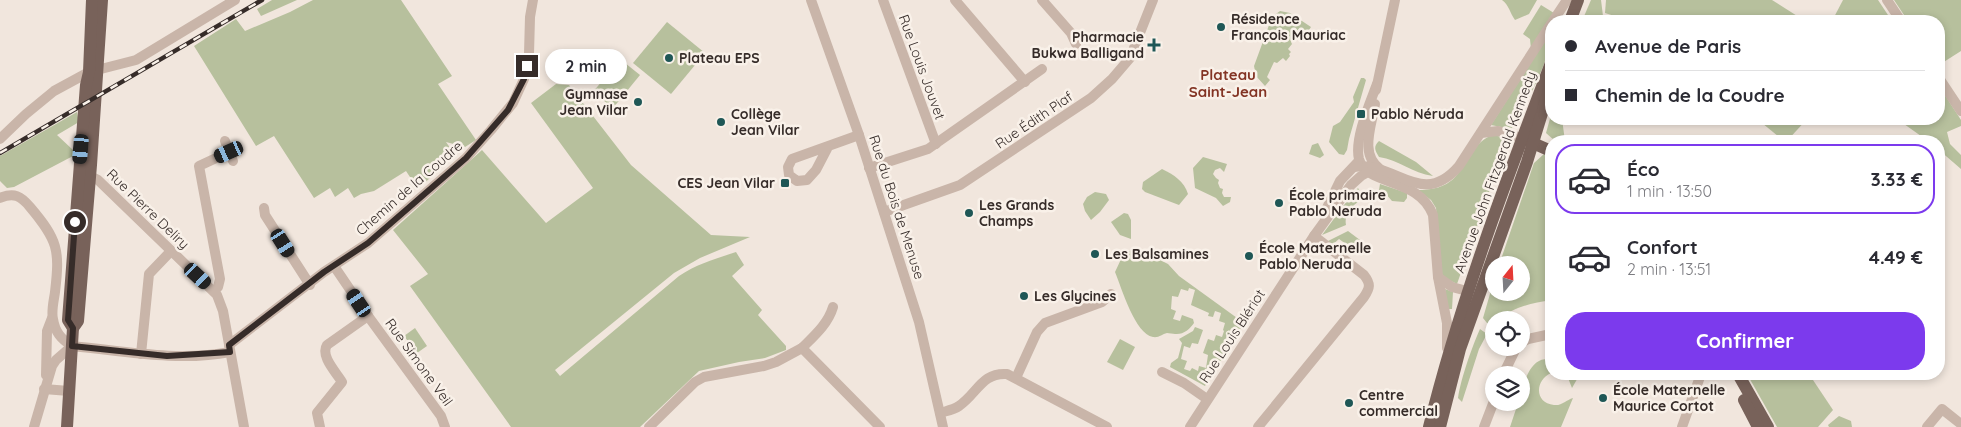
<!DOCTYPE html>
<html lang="fr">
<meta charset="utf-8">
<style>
body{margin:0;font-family:Quicksand,sans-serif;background:#f2f2f3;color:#2b2b33;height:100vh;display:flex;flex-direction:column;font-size:19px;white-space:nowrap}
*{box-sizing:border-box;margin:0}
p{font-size:16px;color:#7c7c81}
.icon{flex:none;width:28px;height:28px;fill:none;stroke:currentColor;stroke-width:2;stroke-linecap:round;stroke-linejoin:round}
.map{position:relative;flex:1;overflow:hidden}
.panel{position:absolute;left:1545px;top:135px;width:400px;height:245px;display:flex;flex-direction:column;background:#fff;border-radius:20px;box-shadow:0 2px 8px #0003}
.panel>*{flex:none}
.top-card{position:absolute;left:1545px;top:15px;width:400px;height:110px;border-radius:20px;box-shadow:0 2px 8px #0003;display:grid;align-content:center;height:110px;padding:0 20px;background:#fff}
.needle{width:32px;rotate:18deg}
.buttons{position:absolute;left:1485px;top:256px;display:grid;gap:10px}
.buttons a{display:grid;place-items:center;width:45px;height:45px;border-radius:50%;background:#fff;box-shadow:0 2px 8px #0003;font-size:25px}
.end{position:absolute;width:22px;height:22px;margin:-11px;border:6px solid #362c29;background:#fff;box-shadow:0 0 0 2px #fff}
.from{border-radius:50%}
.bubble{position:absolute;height:35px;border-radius:18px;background:#fff;box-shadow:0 2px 8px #0003;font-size:16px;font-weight:700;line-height:35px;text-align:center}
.car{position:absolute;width:15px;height:30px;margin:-15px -8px;border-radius:6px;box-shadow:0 0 4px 1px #0007;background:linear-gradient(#222 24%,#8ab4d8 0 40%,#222 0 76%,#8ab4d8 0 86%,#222 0)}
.top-card b{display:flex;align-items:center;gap:18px;height:48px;font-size:19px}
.top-card b+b{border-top:1px solid #e1e1e2}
.top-card i{width:12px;height:12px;background:#2b2b33}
ul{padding:9px 0 0;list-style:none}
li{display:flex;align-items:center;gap:15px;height:70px;margin:0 10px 8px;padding:0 10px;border:2px solid transparent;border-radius:20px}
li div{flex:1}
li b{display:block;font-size:19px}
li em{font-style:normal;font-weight:700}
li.current{border-color:#7c3aed}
li>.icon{width:45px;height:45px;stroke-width:1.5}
.action{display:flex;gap:10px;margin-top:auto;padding:10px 20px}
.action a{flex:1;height:58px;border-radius:20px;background:#7c3aed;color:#fff;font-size:20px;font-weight:700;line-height:58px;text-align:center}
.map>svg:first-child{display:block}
</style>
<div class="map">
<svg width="1961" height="427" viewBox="0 0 1961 427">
<rect width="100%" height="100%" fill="#f1e6dd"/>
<!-- green -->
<g fill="#b7c09d">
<polygon points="272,0 297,0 261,16 257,9"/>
<polygon points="313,0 401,0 452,76 438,84 476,140 465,147 446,142 455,155 418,189 406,171 374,191 361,194 354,198 348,188 335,197 330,188 314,198 274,136 256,146 194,46 236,19 245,31 290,12"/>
<path d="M1502 0H1537L1529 14 1515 20C1510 13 1509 5 1502 0Z"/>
<polygon points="1591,0 1601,0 1603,16 1601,21 1582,21"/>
<polygon points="1606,0 1772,0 1805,21 1630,21 1605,13"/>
<polygon points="1843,0 1878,0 1892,21 1832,21"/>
<polygon points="1894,0 1961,0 1961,51 1939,65 1939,21 1908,21"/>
<polygon points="1541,5 1554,13 1531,49 1530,39 1523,34"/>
<polygon points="1280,11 1290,13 1311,27 1309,30 1303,30 1301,32 1300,31 1297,34 1295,33 1291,42 1292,44 1288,49 1291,52 1289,54 1290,56 1286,61 1283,58 1277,63 1274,62 1267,77 1270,80 1265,86 1256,76 1254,66 1272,17"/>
<polygon points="667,22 705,53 671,94 633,63"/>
<path d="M1551 31C1551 60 1529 96 1516 123L1511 129 1491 125Z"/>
<polygon points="620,59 640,75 613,108 593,92"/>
<polygon points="1361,78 1364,78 1366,80 1349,139 1347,150 1344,155 1339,154 1329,142 1333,126 1340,122 1354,102 1353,97"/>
<path d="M556 84 569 85 631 165 711 235 750 237 700 258 674 273 555 370 560 376 679 276C697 264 715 259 736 252L744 265 732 276 762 310 758 315 786 346V350L765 358 739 362 699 371 640 427H511L410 286 428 274 393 230 482 150 546 223 593 188 531 103Z"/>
<polygon points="1939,86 1961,120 1961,126 1947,132 1950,144 1961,155 1961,169 1939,150 1939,141 1928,141 1897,119 1939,119"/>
<polygon points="77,112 79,122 57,135 73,150 73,156 14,187 7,188 0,181 0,156"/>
<polygon points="1551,115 1551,119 1562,119 1565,141 1555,141 1546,133"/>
<polygon points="1757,119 1807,119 1787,141 1784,141"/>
<path d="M1492 135 1508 138 1457 284 1445 278 1441 272 1436 208 1431 200 1418 190C1471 190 1457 151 1492 135Z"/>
<path d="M1379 141 1416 162 1433 176C1412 173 1399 160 1379 157 1375 150 1373 147 1379 141Z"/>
<polygon points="1318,143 1324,155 1320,158 1309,154 1312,145"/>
<path d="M1544 154 1551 160V300C1532 303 1513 307 1499 320H1494L1493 325 1487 323 1483 318 1494 280V292H1521V265H1499L1534 163Z"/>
<polygon points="1203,157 1227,164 1224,172 1220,168 1215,170 1213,174 1216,178 1219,180 1218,183 1220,188 1223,189 1222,193 1224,197 1231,197 1230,202 1223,206 1216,198 1195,188 1193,168"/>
<path d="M1162 169C1174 175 1184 181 1188 194L1179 205 1145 192 1142 189 1143 182Z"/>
<polygon points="1380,184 1407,193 1407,198 1404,202 1392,201 1385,193 1379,190"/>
<path d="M1358 188 1364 198C1354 204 1344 212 1346 225L1322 235 1344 205Z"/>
<polygon points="1095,192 1106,194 1109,200 1100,212 1091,220 1085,211 1083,204 1087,197"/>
<polygon points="1124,213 1128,214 1131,220 1131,239 1120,235 1111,222"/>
<polygon points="1348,231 1360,240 1353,249 1339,239 1332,245 1328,241"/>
<path d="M1133 249 1142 251 1168 264 1179 276 1244 323 1205 386 1170 367 1171 363 1178 358 1182 343 1179 339 1193 331 1195 327 1203 330 1198 344 1192 343 1190 348 1184 346 1181 359 1187 361 1184 369 1190 371 1192 368 1198 371 1199 366 1206 368 1208 355 1203 353 1208 339 1214 341 1216 335 1222 337 1224 331 1223 330 1225 323 1219 321 1221 313 1215 311 1213 317 1208 316 1209 313 1191 305 1195 290 1189 288 1188 291 1181 289 1178 297 1172 296 1171 309 1176 311 1173 319 1180 321 1182 315 1193 319 1194 323C1190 329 1183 335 1175 334 1173 334 1169 333 1167 333 1162 334 1159 338 1153 337 1135 334 1122 289 1115 272L1123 255Z"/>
<polygon points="1445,289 1453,292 1452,309 1448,309"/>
<polygon points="415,328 427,346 417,353 404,336"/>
<path d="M1480 329 1487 334 1479 349 1462 402 1458 398C1461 378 1472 347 1480 329Z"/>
<polygon points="1120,339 1135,347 1123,370 1107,362"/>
<path d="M1551 359V373C1535 380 1534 403 1554 405 1562 406 1566 400 1573 398L1561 427H1510L1518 403 1521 402C1521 390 1527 367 1539 361 1542 359 1547 359 1551 359Z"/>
<polygon points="1562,374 1580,374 1572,388 1568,378"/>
<polygon points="1747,374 1809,374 1833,410 1818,427 1777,427"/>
<polygon points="1839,416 1851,421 1852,427 1829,427 1828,425"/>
</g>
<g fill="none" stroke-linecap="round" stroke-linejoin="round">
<!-- minor -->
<g stroke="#c9b5a9" stroke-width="10">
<polyline points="811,0 859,135 919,322 943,427"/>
<polyline points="883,0 936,144"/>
<polyline points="955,0 1025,82"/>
<polyline points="1042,0 1071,33 1076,44"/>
<polyline points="1887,0 1901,21"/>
<polyline points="1553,21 1567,0"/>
<polyline points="97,70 136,60 235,0"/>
<polyline points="1939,78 1961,111"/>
<path d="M1377 84C1370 103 1354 139 1359 159 1367 187 1418 176 1433 215L1438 277 1447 323V348"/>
<polyline points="1376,90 1395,0"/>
<path d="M1375 104C1372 125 1359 154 1380 169"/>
<polyline points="1481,133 1498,131 1521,138"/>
<polyline points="0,139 26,114 54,91 89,72"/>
<polyline points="225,141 233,161"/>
<polyline points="828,147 816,170 807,180 797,181 789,175 788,167 792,159 859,135"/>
<path d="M1354 167C1395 160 1421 210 1459 166L1551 24"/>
<polyline points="869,168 928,149 1042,69"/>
<polyline points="90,176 98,180 217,295 223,311 244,427"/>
<path d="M0 198C14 192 21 196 30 207 58 240 60 250 55 292 54 300 51 311 53 319 55 332 61 339 72 346 124 351 178 362 230 352"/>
<polyline points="264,208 265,215 310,285"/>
<polyline points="884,212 960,185 1091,98 1112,79 1130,58 1153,0"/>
<polyline points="1324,214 1340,181 1358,162"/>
<polyline points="334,266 368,316 441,416 445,427"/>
<polyline points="1438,277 1452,287 1467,291"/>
<polyline points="214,291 218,287 220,279 199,166 229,152"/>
<path d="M833 307C828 324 814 336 802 348L880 427"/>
<polyline points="1521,343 1528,339 1551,334"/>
<polyline points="229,345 324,272 368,243 466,158 491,130 513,103 524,79 529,54 530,17 533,0"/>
<polyline points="141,354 149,274 171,251"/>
<polyline points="1162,372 1184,383 1207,399"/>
<polyline points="46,375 47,331 52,318"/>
<polyline points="1503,375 1516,348"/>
<polyline points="1016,378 1037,332 1045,323 1102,302 1111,294"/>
<polyline points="44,389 69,391"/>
<path d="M940 413C946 411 953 410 959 406 977 394 982 372 1007 374L1107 427"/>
<polyline points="34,427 52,366 56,360 72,346"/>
<path d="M320 427 317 413 342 382C336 372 320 356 327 345L368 316"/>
<polyline points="649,427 695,382 704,377 764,366 776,362 802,348"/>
<polyline points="1190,427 1314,236 1351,185 1361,176 1368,172"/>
<path d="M1258 427 1364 297C1370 288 1371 284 1364 275L1314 236"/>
<polyline points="1484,427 1494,401"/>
<polyline points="1682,427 1701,374"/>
<polyline points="1927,427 1942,409 1961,424"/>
</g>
<!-- major -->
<g stroke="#78625a" stroke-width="12">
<polyline points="1570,21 1578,0"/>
<polyline points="1526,140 1551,151"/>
<polyline points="73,328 78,321 91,165 102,0"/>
<polyline points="1738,374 1768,427"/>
<polyline points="1744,400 1758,427"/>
<polyline points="67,427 73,328 68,320 86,85 89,72 92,0"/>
<path d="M1429 427C1460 302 1505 183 1551 63"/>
<polyline points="1440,427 1460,349 1527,162 1551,84"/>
</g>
<!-- rail casing -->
<g stroke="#362c29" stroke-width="4.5">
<polyline id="rail" points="0,153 262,0"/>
</g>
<!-- rail -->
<use href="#rail" stroke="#f9f1e9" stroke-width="2.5" stroke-dasharray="8" stroke-linecap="butt"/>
</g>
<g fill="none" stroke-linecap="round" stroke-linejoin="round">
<!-- route -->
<polyline stroke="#362c29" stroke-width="6" points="75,222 68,320 73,328 72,346 167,356 230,352 229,345 324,272 368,243 466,158 508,110 524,79 527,66"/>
</g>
<!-- markers -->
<g fill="#1f5756" stroke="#f9f1e9" stroke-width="2">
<circle cx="1221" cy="27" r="5"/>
<path d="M1151.5 37.5h5v5h5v5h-5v5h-5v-5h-5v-5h5z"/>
<circle cx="669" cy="58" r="5"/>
<circle cx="638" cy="102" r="5"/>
<rect x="1356" y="109" width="10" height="10" rx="2.5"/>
<circle cx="721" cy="122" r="5"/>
<rect x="780" y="178" width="10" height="10" rx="2.5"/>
<circle cx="1279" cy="203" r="5"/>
<circle cx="969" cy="213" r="5"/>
<circle cx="1095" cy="254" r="5"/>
<circle cx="1249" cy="256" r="5"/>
<circle cx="1024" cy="296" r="5"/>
<circle cx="1603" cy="398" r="5"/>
<circle cx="1349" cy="403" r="5"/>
</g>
<g text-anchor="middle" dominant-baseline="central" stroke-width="5" stroke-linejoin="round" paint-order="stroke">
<!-- poi labels -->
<g font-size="14" font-weight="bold" fill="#362c29" stroke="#f9f1e9" text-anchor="start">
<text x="1231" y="19">Résidence<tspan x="1231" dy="16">François Mauriac</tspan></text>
<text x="1144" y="37" text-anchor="end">Pharmacie<tspan x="1144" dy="16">Bukwa Balligand</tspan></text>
<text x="679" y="58">Plateau EPS</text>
<text x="628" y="94" text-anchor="end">Gymnase<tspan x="628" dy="16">Jean Vilar</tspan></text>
<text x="731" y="114">Collège<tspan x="731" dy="16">Jean Vilar</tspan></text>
<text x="1371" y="114">Pablo Néruda</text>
<text x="775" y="183" text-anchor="end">CES Jean Vilar</text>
<text x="1289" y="195">École primaire<tspan x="1289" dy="16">Pablo Neruda</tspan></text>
<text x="979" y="205">Les Grands<tspan x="979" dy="16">Champs</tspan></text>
<text x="1259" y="248">École Maternelle<tspan x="1259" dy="16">Pablo Neruda</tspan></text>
<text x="1105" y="254">Les Balsamines</text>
<text x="1034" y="296">Les Glycines</text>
<text x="1613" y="390">École Maternelle<tspan x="1613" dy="16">Maurice Cortot</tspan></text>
<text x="1359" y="395">Centre<tspan x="1359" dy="16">commercial</tspan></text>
</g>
<!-- street labels -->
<g font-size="14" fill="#362c29" stroke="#f9f1e9">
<text transform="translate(922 67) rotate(70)">Rue Louis Jouvet</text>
<text transform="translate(1034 120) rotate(-34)">Rue Édith Piaf</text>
<text transform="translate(1495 172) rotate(-70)">Avenue John Fitzgerald Kennedy</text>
<text transform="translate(409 188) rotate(-41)">Chemin de la Coudre</text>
<text transform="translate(897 207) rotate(72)">Rue du Bois de Menuse</text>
<text transform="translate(148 209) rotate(44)">Rue Pierre Deliry</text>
<text transform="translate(1232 336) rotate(-57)">Rue Louis Blériot</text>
<text transform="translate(419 362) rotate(54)">Rue Simone Veil</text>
</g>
<!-- neighbourhood labels -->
<g font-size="15" font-weight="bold" fill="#833424" stroke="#f9f1e9">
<text x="1228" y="74">Plateau<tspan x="1228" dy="17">Saint-Jean</tspan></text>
</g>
</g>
</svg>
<div class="buttons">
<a><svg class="needle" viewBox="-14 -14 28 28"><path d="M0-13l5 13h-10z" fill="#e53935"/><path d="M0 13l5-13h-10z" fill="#7c7c81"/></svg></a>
<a><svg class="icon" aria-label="locate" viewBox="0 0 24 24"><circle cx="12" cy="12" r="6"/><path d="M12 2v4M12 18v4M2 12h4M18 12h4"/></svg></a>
<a><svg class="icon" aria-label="layers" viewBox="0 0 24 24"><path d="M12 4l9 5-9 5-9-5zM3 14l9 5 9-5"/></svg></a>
</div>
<i class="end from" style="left:75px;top:222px"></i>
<i class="end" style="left:527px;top:66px"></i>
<div class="bubble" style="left:545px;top:49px;width:82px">2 min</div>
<i class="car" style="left:81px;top:149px;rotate:185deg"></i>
<i class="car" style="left:229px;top:152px;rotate:246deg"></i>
<i class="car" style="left:283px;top:243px;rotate:148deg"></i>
<i class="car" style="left:198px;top:276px;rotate:133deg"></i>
<i class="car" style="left:359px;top:303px;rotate:326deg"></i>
<div class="top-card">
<b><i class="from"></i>Avenue de Paris</b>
<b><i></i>Chemin de la Coudre</b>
</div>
<section class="panel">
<ul>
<li class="current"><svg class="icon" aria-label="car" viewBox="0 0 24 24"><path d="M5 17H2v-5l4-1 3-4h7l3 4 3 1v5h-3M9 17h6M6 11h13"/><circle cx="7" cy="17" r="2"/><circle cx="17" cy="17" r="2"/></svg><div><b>Éco</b><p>1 min · 13:50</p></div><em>3.33 €</em></li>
<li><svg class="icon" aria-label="car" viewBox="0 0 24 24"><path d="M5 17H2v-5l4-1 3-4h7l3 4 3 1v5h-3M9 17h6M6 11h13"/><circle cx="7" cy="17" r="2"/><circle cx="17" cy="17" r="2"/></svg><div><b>Confort</b><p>2 min · 13:51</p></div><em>4.49 €</em></li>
</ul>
<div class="action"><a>Confirmer</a></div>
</section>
</div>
